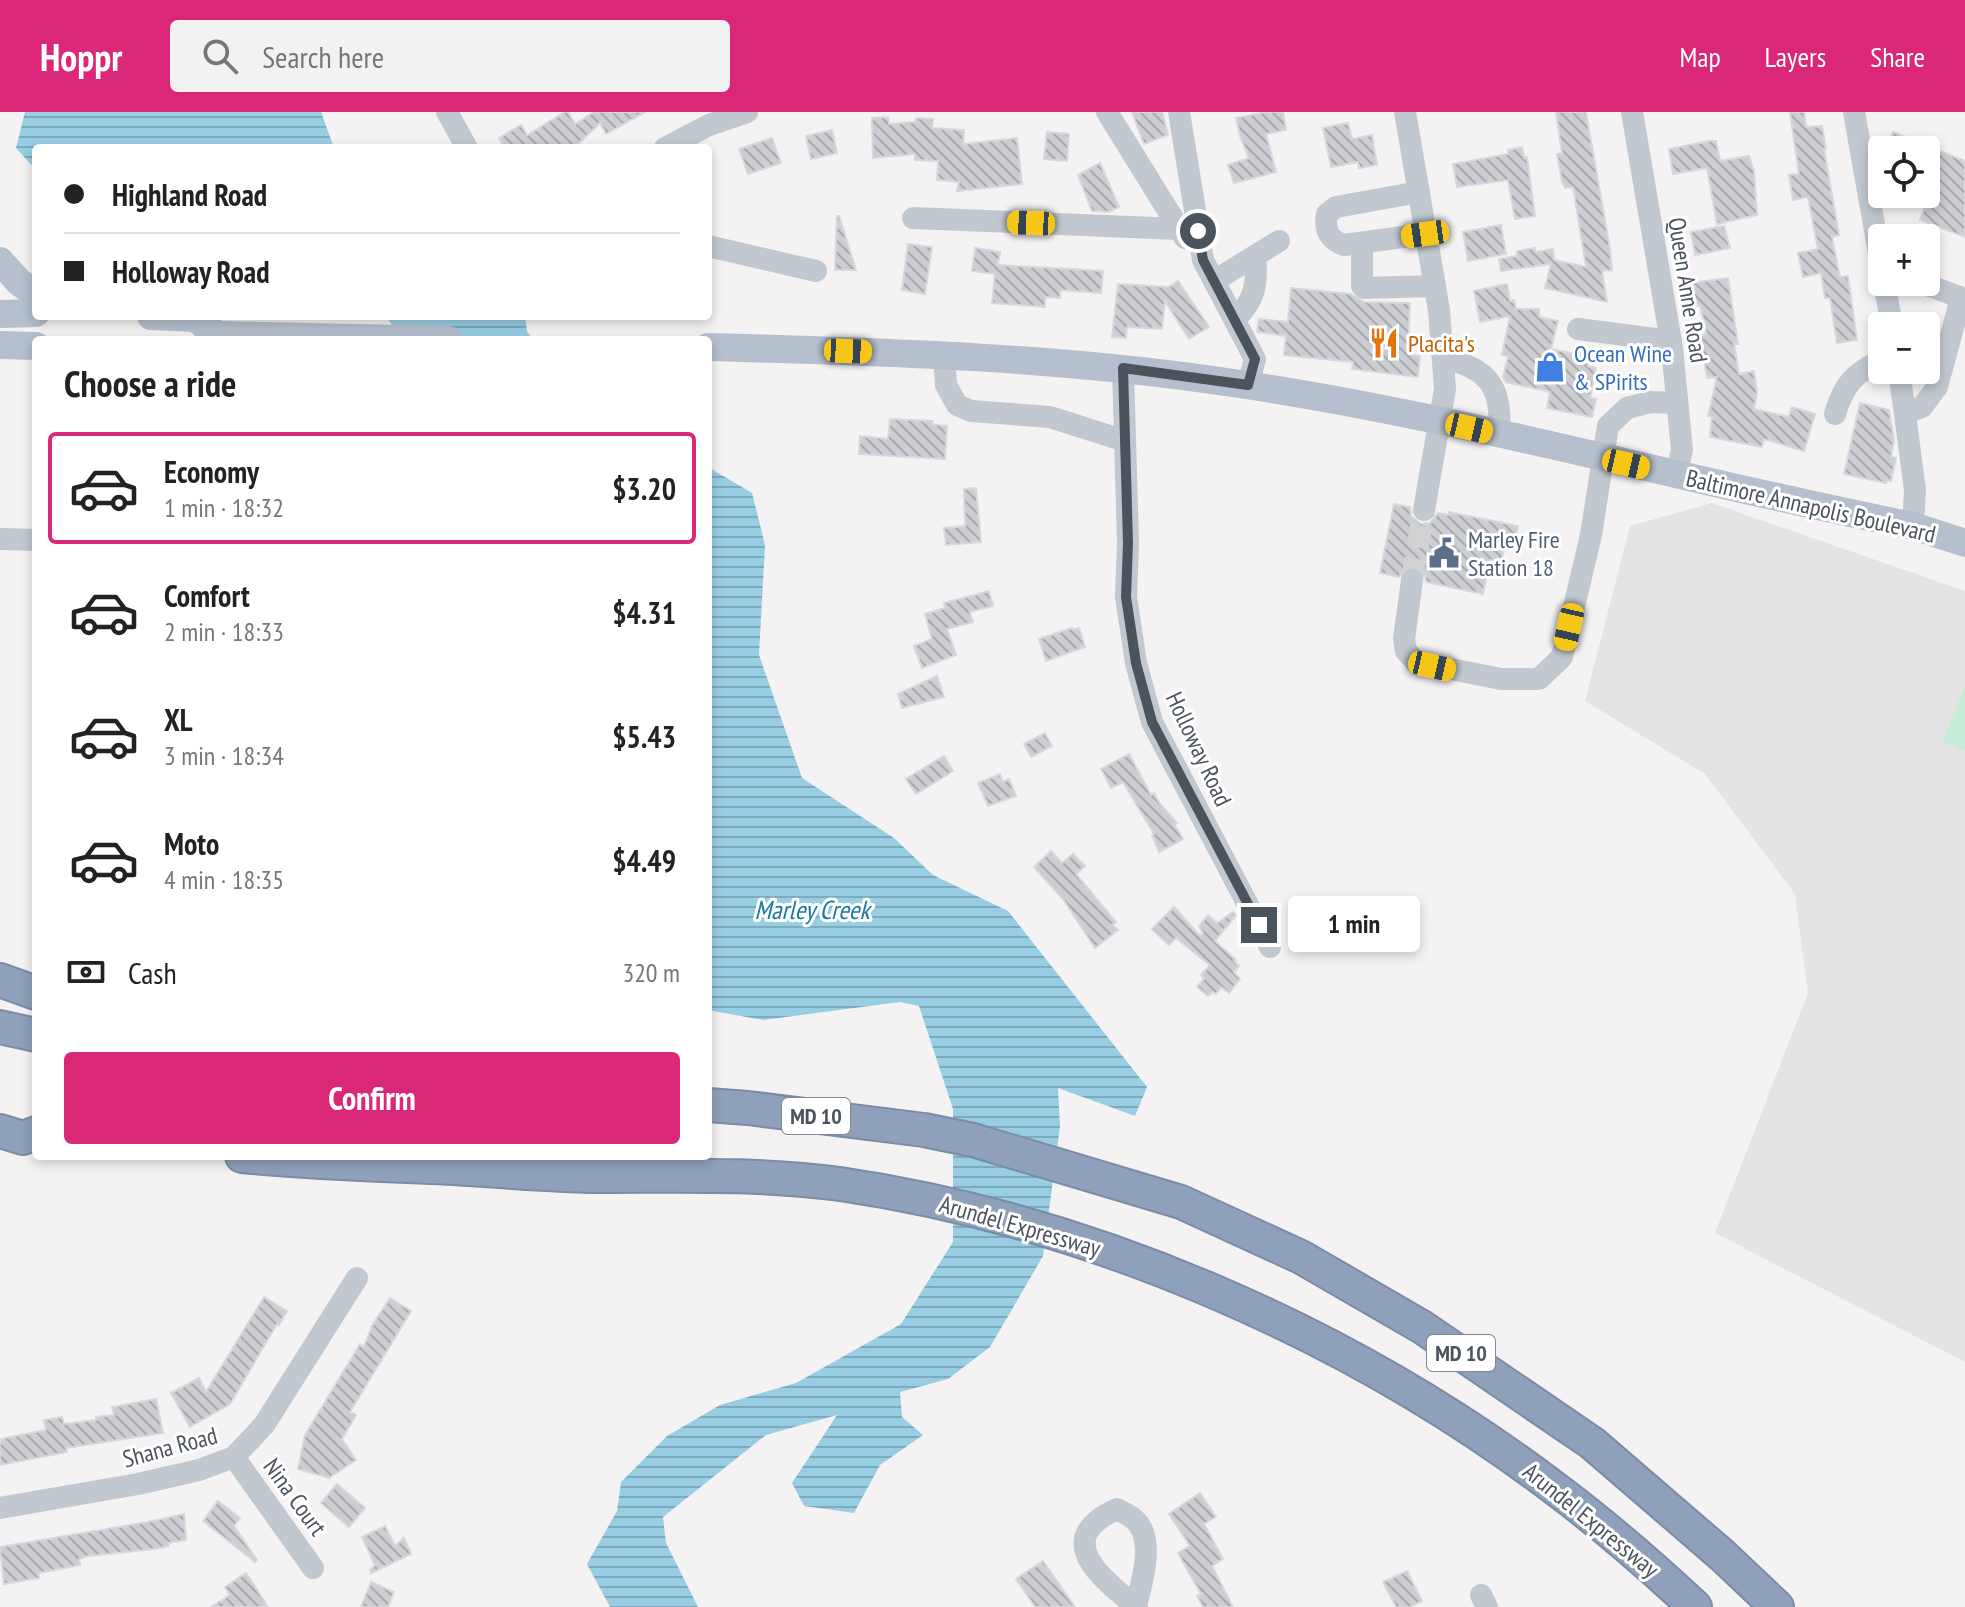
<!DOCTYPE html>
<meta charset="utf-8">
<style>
body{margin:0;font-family:"PT Sans Narrow",sans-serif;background:#f2f2f2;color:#222;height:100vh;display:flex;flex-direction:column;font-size:30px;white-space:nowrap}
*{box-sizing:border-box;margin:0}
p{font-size:26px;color:#767676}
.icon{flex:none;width:44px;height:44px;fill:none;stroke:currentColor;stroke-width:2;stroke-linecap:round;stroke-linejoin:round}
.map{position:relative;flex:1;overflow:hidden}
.panel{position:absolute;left:32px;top:224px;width:680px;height:824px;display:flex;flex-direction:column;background:#fff;border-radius:8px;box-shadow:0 4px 12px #0003}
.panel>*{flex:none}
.hud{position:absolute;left:32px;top:32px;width:680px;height:176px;border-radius:8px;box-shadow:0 4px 12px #0003;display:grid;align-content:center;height:176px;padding:0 32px;background:#fff}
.tools{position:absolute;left:1868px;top:24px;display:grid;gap:16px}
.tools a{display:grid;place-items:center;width:72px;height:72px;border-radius:8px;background:#fff;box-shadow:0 4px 12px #0003;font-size:40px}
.end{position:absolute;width:36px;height:36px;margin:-18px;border:10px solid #4b535d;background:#fff;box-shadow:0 0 0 4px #fff}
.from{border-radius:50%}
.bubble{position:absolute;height:56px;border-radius:8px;background:#fff;box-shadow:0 4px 12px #0003;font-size:26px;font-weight:700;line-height:56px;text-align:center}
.car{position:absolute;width:24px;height:48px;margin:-24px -12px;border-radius:10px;box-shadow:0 0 6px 2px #0007;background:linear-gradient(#f5c518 24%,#345 0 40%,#f5c518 0 76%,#345 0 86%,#f5c518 0)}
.hud b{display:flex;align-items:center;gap:28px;height:76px;font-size:30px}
.hud b+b{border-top:2px solid #e0e0e0}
.hud i{width:20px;height:20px;background:#222}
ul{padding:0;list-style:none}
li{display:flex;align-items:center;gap:24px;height:112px;margin:0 16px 12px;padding:0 16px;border:4px solid transparent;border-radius:8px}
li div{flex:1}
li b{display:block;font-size:30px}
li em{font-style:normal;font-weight:700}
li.active{border-color:#db2777}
li>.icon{width:72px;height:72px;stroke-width:1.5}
h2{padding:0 32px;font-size:36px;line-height:96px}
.pay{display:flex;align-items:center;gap:20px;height:88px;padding:0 32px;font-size:30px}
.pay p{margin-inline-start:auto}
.action{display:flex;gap:16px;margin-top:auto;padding:16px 32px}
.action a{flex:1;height:92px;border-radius:8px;background:#db2777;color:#fff;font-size:32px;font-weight:700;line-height:92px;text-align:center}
header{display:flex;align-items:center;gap:48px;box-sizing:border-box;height:112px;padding:0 40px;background:#db2777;color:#fff}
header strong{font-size:38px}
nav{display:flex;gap:44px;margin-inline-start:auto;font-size:28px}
.search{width:560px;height:72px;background:#f2f2f2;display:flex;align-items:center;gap:20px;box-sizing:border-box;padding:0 28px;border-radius:8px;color:#767676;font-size:30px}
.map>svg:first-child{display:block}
</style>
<header>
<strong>Hoppr</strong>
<div class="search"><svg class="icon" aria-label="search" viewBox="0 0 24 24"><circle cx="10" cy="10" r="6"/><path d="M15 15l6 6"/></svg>Search here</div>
<nav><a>Map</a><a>Layers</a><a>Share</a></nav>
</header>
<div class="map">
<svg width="1965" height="1495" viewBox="0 0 1965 1495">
<defs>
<pattern id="water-rules" width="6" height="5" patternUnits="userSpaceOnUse" patternTransform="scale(2)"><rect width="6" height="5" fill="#98cee4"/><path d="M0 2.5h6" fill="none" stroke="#7eaabc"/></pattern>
<pattern id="building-back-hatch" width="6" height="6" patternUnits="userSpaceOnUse" patternTransform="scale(2)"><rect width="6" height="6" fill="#ccced3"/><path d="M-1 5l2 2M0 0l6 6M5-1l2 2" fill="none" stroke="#a8aaae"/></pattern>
</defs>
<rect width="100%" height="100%" fill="#f4f2f2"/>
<!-- education -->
<polygon fill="#e5e3e3" points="1712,391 1965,479 1965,1250 1715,1121 1808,881 1795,782 1705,662 1585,589 1630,414"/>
<!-- pitch -->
<polygon fill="#c6ecd8" points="1965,575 1965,639 1942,629"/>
<!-- water -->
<g fill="url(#water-rules)">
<polygon points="25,0 321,0 334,36 36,36 36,58 16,36"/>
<polygon points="386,204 525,204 527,219 533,228 402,228"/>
<polygon points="708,355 752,381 765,433 759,543 802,666 894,726 933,763 1008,799 1147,975 1135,1004 1058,976 1060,1014 1043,1144 990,1235 948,1267 900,1280 902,1305 923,1323 880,1353 854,1401 804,1394 792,1371 837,1303 766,1323 663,1405 666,1431 698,1495 610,1495 587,1452 617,1399 621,1370 667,1324 720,1293 796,1271 901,1212 953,1130 953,997 919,894 900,890 763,908 708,898"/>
</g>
<!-- building -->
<g fill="url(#building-back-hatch)" stroke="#d7d8dc" stroke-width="2">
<polygon points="565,0 568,0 575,12 594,0 645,0 606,22 600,11 574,36 505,36 499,26 521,13 527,23"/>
<polygon points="1132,0 1162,0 1168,23 1144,32"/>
<polygon points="1266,0 1283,0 1286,18 1266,22 1276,60 1234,71 1228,53 1249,46 1240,24 1236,6"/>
<polygon points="1556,0 1586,0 1610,137 1612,158 1602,159 1607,190 1545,176 1551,152 1501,159 1499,147 1517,144 1517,139 1535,136 1535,140 1553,137 1554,148 1586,155 1573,75 1565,76 1562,70 1557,42 1562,41"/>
<polygon points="1790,0 1804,0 1806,15 1822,14 1826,37 1824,37 1839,123 1832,125 1840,165 1848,164 1857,228 1837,231 1830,186 1825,186 1821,161 1803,165 1798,141 1818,137 1808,85 1793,88 1789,63 1799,62"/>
<polygon points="888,5 889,12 915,10 916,6 933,7 932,16 964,18 963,32 1017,26 1022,72 957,79 959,70 937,68 938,49 915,48 915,42 873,46 872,6"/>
<polygon points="1348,11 1352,27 1372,23 1377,53 1359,56 1358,50 1331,55 1323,16"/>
<polygon points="832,18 837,41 811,47 806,24"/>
<polygon points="1047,20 1069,22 1067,49 1044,47"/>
<polygon points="1893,20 1965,49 1965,125 1920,108 1935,68 1926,64 1926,38 1886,38"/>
<polygon points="772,26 781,51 748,62 739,37"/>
<polygon points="1709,29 1716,29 1720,49 1749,44 1754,59 1757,103 1717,112 1707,56 1673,62 1669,37"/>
<polygon points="1522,35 1524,46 1527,45 1535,104 1515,107 1508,68 1457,75 1453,52 1508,42 1508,38"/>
<polygon points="1100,51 1119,95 1109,100 1092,99 1078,63"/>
<polygon points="837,104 839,104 856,158 835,158"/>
<polygon points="1501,113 1506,142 1468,149 1463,120"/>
<polygon points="1724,114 1730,136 1695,143 1691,120"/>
<polygon points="908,132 932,135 925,182 902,178"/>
<polygon points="975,136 1000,140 998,153 1103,159 1101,181 1060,178 1060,186 1045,185 1045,195 992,191 995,162 972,159"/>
<polygon points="1728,166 1738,232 1734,232 1739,262 1754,259 1757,281 1754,297 1789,305 1792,295 1815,302 1804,339 1764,327 1762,335 1710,325 1712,305 1708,304 1717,265 1707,266 1700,224 1706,222 1700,193 1694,194 1691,171"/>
<polygon points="1178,169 1209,215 1189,227 1165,189 1162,217 1127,215 1126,226 1112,225 1118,172 1169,175"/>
<polygon points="1507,172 1510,189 1514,188 1516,197 1539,197 1539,205 1558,209 1551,237 1590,245 1588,254 1596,256 1590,286 1596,287 1592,305 1547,296 1550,280 1506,270 1503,265 1508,244 1502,243 1510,204 1480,210 1474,179"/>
<polygon points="1291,176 1351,182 1364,190 1410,191 1408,238 1414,239 1413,243 1420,244 1418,265 1352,257 1353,250 1284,243 1286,224 1257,220 1259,207 1288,210"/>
<polygon points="1860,291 1889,298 1894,328 1891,345 1896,346 1891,369 1886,368 1886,371 1844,362"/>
<polygon points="890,307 933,309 932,312 947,314 945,347 859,342 860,324 888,327"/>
<polygon points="976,376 981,430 946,433 944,416 965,414 964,377"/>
<polygon points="1394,392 1410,395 1411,404 1421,412 1430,411 1438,401 1449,403 1449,400 1518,414 1514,435 1504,433 1502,450 1490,448 1483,482 1426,470 1425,462 1415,454 1406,455 1399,465 1380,461"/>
<polygon points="989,479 993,494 973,499 970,501 973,510 947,517 956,543 922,556 914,534 932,527 925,502 945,496 944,491"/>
<polygon points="1072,516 1073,518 1079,516 1085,535 1046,549 1039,527"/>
<polygon points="937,564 944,585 902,596 898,582"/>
<polygon points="1045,621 1052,634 1031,645 1024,632"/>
<polygon points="1129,642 1151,683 1154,681 1160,692 1177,711 1174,712 1183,727 1159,740 1152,723 1154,722 1123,670 1111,676 1101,657"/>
<polygon points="944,644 953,659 916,682 906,667"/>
<polygon points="1000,662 1003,670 1009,667 1016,684 988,694 978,671"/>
<polygon points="1051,739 1062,751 1073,742 1085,754 1076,762 1116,810 1112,813 1118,818 1095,836 1063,787 1034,755"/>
<polygon points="1174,795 1200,824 1203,821 1199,814 1208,803 1217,811 1233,800 1236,803 1215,829 1236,848 1234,849 1239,854 1234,860 1240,867 1229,881 1221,875 1216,882 1213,880 1208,884 1197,875 1204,867 1201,863 1210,853 1176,826 1169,833 1152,817"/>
<polygon points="264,1185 287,1199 279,1213 277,1212 230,1292 190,1315 171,1281 199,1266 206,1280"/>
<polygon points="390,1186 411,1199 350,1300 356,1303 342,1327 356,1348 329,1366 298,1357 305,1323 360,1232 364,1235 372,1214"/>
<polygon points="156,1287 163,1321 66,1336 67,1340 0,1353 0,1327 46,1318 44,1308 62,1305 64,1312 96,1308 96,1305 114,1303 112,1295"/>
<polygon points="337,1372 365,1396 349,1415 321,1391"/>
<polygon points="1200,1381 1216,1405 1204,1412 1223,1447 1212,1454 1233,1495 1203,1495 1197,1484 1201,1482 1178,1441 1190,1434 1169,1402"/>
<polygon points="218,1389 240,1406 234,1414 257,1448 255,1450 203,1409"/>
<polygon points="184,1402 186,1428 168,1431 169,1434 154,1437 88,1444 79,1447 80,1453 39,1461 39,1466 4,1472 0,1435 148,1410"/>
<polygon points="385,1414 395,1434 404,1426 411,1442 371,1461 370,1458 375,1453 362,1425"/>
<polygon points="1043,1449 1075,1495 1035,1495 1016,1467"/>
<polygon points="1407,1459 1422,1489 1410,1495 1396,1495 1383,1470"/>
<polygon points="246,1461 268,1495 211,1495 230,1483 225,1475"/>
<polygon points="371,1470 394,1480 388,1495 361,1495"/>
</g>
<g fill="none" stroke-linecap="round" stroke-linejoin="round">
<!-- minor-tunnel -->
<polyline stroke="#d2d2d4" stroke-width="22" stroke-dasharray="22 11" stroke-linecap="butt" points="1412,468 1424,398"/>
<!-- highway casing -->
<g stroke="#7a8ca6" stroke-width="36">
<g id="highway">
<polyline points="0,868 36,881"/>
<polyline points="0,915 36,923"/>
<polyline points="708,993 748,996 924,1018 973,1028 1181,1090 1301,1145 1422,1215 1592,1331 1722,1443 1777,1495"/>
<polyline points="0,1019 23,1026 36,1021"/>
<path d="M242 1044C313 1051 383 1053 454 1056 501 1059 549 1063 596 1064 677 1064 759 1061 840 1072 1093 1109 1353 1223 1557 1378 1605 1414 1651 1454 1695 1495"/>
</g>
</g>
<!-- minor -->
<g stroke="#c1c8cf" stroke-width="22">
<polyline points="447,0 467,36"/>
<polyline points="1107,0 1185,126"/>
<polyline points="1179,0 1203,148 1255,247 1248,273"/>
<polyline points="1405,0 1439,198 1445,277 1424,398"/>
<polyline points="1632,0 1672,236 1682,338 1676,363"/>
<polyline points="1854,0 1882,158"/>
<polyline points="665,36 709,13 747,0"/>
<path d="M1419 80 1336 95 1327 102C1324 118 1328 127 1344 133L1425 122"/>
<polyline points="913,106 1178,117"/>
<polyline points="1362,131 1362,174 1364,176 1435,174"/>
<polyline points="708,134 816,159"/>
<polyline points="1214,169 1279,129"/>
<polyline points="1884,170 1892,214"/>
<polyline points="1919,170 1965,187"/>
<path d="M1235 207C1255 189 1258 170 1255 144"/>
<polyline points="1578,217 1671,229"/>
<polyline points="944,242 946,273 957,293 971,299 1050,305 1125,329"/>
<path d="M1443 246C1489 256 1503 276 1499 323"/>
<polyline points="1123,256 1128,431 1126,485 1136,551 1152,610 1270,835"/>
<polyline points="1899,258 1915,378 1913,414"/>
<polyline points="1907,300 1922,295 1937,275 1961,186"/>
<path d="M1835 302C1844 272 1854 261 1882 248"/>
<polyline points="0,427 36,428"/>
<polyline points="1412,468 1404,527 1406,539 1416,550 1501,567 1539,567 1562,545 1591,423 1608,314 1627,296 1650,290 1677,291"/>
<polyline points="234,1345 313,1456"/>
<polyline points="0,1396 138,1372 199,1358 234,1345 264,1313 357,1166"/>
<polyline points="1481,1483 1487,1495"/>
<path d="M1136 1494C1142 1469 1156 1426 1134 1407 1129 1403 1122 1400 1117 1397 1050 1427 1102 1467 1137 1495"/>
</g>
<!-- major -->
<g stroke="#b5bfcd" stroke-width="28">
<polyline points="0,149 19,170 36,182"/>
<polyline points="0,202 36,201"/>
<polyline points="151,204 195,206 217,223"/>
<polyline points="208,228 217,223 448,228"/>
<polyline points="0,233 36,234"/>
<path d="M708 235C888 240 1068 245 1246 273 1471 307 1690 370 1913 414L1965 431"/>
</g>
<!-- highway -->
<use href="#highway" stroke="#8fa1ba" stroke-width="32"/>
</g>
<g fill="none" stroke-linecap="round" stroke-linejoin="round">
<!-- route -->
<polyline stroke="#4b535d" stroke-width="10" points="1198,119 1203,148 1255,247 1248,273 1123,256 1128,431 1126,485 1136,551 1152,610 1259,813"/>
</g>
<!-- icons -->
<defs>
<g id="restaurant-bare" transform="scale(2.4)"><path d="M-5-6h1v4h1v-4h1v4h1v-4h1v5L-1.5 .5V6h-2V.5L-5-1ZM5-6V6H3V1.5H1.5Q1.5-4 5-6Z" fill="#e8710a" stroke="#fff" stroke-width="2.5" paint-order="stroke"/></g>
<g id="shop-bare" transform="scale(2.4)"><path d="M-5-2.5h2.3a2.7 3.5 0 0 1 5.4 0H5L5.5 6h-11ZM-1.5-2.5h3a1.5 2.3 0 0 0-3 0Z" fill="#3f7fe0" stroke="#fff" stroke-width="2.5" paint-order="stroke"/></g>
<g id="civic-bare" transform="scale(2.4)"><path d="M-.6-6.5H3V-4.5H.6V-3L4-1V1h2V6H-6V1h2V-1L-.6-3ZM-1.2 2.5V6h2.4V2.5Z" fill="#5c6f8a" stroke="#fff" stroke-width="2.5" paint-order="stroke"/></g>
</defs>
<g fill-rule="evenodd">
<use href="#restaurant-bare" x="1384" y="231"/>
<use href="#shop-bare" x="1550" y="255"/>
<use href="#civic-bare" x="1444" y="441"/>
</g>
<g text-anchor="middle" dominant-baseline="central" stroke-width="6" stroke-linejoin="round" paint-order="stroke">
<!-- shield labels -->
<g fill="#fff" stroke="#81878e" stroke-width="2">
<rect x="782" y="986" width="68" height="36" rx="6"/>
<rect x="1427" y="1223" width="68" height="36" rx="6"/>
</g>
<g font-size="22" font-weight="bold" fill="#4b535d">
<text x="816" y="1004">MD 10</text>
<text x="1461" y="1241">MD 10</text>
</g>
<!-- street labels -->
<g font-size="24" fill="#4b535d" stroke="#fff">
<text transform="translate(1688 178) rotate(81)">Queen Anne Road</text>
<text transform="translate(1811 394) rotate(13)">Baltimore Annapolis Boulevard</text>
<text transform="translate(1199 637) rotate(65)">Holloway Road</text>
<text transform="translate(1020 1114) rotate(16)">Arundel Expressway</text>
<text transform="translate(170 1335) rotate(-15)">Shana Road</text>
<text transform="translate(295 1385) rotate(54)">Nina Court</text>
<text transform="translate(1591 1408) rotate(39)">Arundel Expressway</text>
</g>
<!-- food labels -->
<g font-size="24" fill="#c56008" stroke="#fff" text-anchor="start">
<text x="1408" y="231">Placita's</text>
</g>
<!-- shop labels -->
<g font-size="24" fill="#366cbe" stroke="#fff" text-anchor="start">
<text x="1574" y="241">Ocean Wine<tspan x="1574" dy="28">&amp; SPirits</tspan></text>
</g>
<!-- service labels -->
<g font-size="24" fill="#4e5e75" stroke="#fff" text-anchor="start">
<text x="1468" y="427">Marley Fire<tspan x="1468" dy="28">Station 18</tspan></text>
</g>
<!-- water labels -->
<g font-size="26" font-style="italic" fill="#1c7a9f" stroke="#fff">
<text x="812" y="797">Marley Creek</text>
</g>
</g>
</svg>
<div class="tools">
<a><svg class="icon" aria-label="locate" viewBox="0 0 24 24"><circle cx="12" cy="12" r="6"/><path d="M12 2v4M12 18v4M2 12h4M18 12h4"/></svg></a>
<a>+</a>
<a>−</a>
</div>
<i class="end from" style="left:1198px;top:119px"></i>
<i class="end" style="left:1259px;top:813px"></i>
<div class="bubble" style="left:1288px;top:784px;width:132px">1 min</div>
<i class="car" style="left:1031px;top:111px;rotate:272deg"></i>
<i class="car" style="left:1425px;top:122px;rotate:262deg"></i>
<i class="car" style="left:848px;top:239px;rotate:92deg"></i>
<i class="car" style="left:1469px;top:316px;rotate:103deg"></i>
<i class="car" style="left:1626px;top:352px;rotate:103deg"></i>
<i class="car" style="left:1569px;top:515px;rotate:193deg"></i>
<i class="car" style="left:1432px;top:554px;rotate:103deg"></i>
<div class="hud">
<b><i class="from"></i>Highland Road</b>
<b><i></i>Holloway Road</b>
</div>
<section class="panel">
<h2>Choose a ride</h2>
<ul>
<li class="active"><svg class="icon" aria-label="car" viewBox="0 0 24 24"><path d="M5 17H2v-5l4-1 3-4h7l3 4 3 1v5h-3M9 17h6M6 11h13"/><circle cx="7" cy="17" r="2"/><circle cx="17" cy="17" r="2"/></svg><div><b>Economy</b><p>1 min · 18:32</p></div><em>$3.20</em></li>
<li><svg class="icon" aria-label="car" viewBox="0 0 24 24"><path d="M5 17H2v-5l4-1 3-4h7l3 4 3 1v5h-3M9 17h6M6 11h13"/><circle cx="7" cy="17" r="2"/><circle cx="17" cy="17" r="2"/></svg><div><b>Comfort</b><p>2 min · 18:33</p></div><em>$4.31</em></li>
<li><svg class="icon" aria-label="car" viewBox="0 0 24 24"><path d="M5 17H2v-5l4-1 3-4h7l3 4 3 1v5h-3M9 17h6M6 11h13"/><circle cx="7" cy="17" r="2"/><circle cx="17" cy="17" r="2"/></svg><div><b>XL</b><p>3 min · 18:34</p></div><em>$5.43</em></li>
<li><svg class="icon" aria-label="car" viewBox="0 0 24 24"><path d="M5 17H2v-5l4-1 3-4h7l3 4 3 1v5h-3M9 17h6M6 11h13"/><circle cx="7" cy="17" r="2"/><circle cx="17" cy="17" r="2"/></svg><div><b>Moto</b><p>4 min · 18:35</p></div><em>$4.49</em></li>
</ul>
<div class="pay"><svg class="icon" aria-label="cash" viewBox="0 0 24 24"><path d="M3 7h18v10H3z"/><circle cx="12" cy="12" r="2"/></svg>Cash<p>320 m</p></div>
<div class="action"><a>Confirm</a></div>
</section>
</div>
